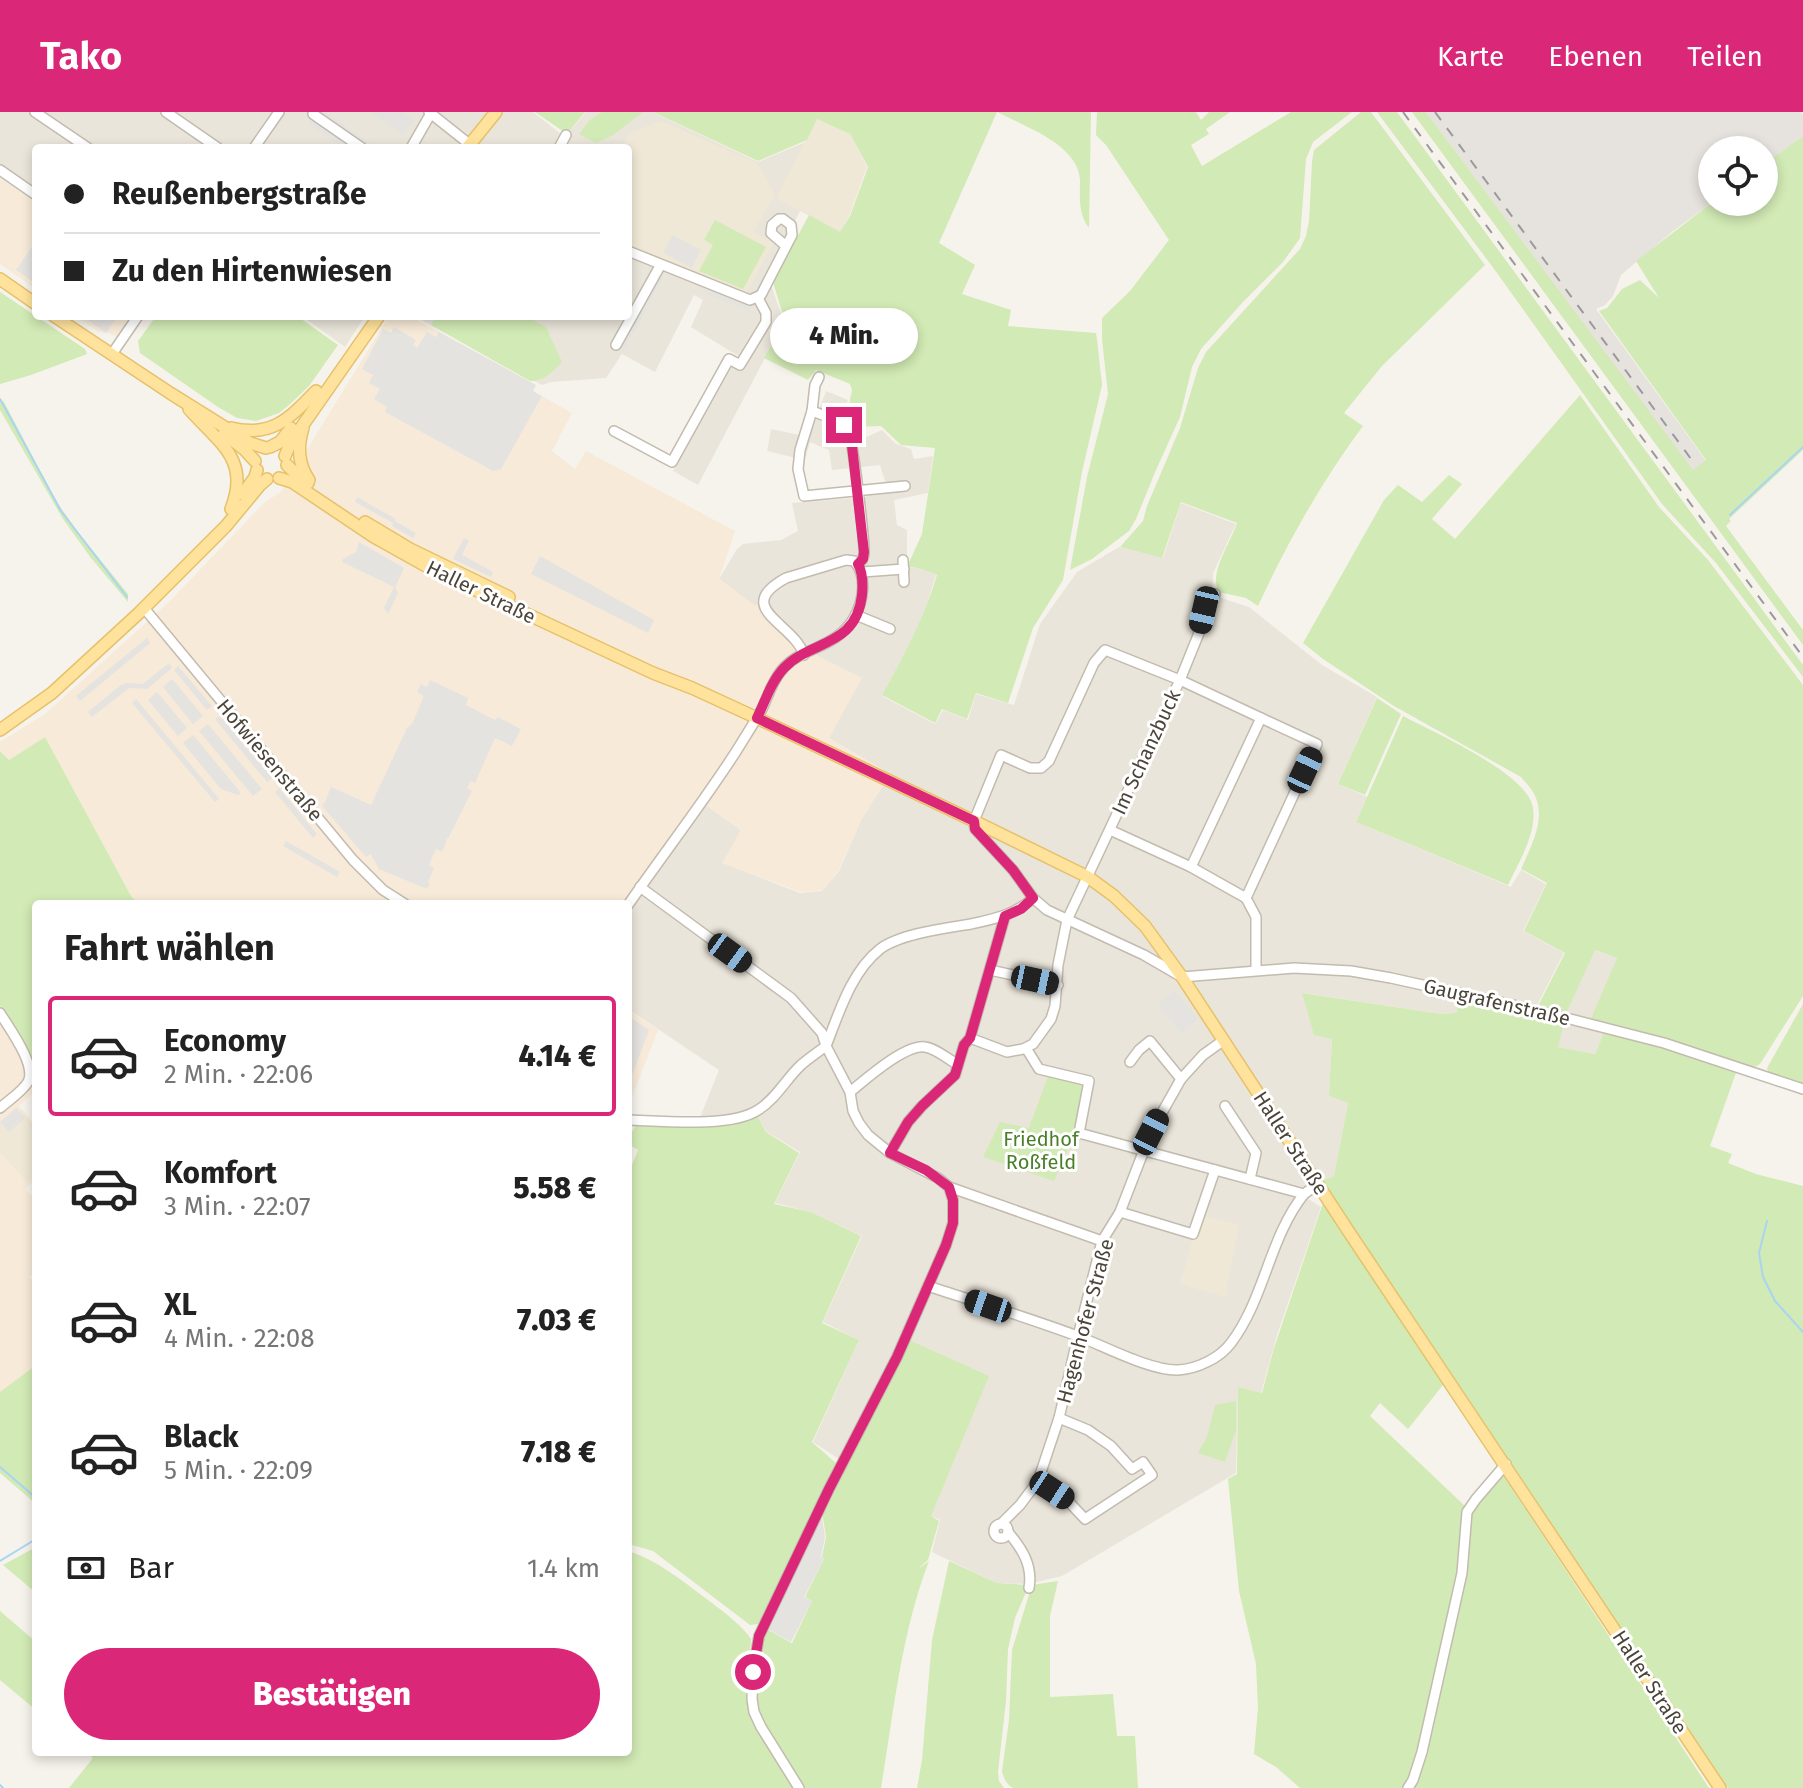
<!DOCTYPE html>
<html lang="de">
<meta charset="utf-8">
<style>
body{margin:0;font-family:"Fira Sans",sans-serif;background:#f2f2f2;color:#222;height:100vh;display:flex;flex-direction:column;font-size:30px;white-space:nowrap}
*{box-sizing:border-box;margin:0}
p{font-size:26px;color:#767676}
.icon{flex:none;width:44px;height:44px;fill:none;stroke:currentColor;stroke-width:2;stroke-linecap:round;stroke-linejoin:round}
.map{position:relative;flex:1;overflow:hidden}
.drawer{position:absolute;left:32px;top:788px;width:600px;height:856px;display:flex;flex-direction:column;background:#fff;border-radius:8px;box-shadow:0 4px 12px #0003}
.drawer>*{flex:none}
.guide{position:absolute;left:32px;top:32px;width:600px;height:176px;border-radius:8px;box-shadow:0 4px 12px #0003;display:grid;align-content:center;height:176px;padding:0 32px;background:#fff}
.buttons{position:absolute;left:1698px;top:24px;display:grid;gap:16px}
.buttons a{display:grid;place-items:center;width:80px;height:80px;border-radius:50%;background:#fff;box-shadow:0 4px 12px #0003;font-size:40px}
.end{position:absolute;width:36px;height:36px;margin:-18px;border:10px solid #db2777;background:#fff;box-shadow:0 0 0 4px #fff}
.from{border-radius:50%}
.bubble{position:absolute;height:56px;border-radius:28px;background:#fff;box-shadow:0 4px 12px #0003;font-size:26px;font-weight:800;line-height:56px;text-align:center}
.car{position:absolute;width:24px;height:48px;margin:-24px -12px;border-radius:10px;box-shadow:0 0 6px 2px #0007;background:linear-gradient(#222 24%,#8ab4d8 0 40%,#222 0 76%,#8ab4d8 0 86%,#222 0)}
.guide b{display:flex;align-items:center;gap:28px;height:76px;font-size:30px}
.guide b+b{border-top:2px solid #e0e0e0}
.guide i{width:20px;height:20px;background:#222}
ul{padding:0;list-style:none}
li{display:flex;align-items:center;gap:24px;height:120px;margin:0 16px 12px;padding:0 16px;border:4px solid transparent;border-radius:8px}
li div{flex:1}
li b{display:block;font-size:30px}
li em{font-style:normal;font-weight:800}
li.active{border-color:#db2777}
li>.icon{width:72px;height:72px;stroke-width:1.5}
h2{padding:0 32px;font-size:36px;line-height:96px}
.pay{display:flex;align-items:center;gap:20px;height:88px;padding:0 32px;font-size:30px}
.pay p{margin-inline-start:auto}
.cta{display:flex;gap:16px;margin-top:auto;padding:16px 32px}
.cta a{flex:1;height:92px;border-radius:48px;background:#db2777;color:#fff;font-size:32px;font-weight:800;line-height:92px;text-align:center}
header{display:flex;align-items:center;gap:48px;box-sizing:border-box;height:112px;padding:0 40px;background:#db2777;color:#fff}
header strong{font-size:38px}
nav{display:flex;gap:44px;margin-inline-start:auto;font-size:28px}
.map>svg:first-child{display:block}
</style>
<header>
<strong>Tako</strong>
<nav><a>Karte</a><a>Ebenen</a><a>Teilen</a></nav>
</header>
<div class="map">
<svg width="1803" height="1676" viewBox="0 0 1803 1676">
<rect width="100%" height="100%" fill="#f6f3ec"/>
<!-- residential -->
<g fill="#eae5da">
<polygon points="0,0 533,0 565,25 586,0 652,0 758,50 808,29 849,104 840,120 800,99 768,164 784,210 698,373 673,359 738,244 691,215 703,188 694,183 655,260 622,242 606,266 551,270 542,273 414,204 628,204 628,36 36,36 36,78 0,53"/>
<polygon points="302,204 365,204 345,235"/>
<polygon points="826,279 848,288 841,305 860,328 882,318 896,332 911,337 914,347 933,344 928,381 894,388 897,413 907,418 907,456 920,456 936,463 926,495 911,530 882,584 935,612 943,598 968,608 976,582 1014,593 1040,512 1077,460 1119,435 1163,446 1181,391 1236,412 1213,461 1212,483 1249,495 1322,553 1377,585 1338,672 1367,685 1356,710 1511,775 1521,758 1546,772 1523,819 1564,841 1537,893 1464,879 1456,901 1441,902 1303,881 1332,927 1329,984 1348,991 1334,1064 1312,1070 1299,1081 1321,1095 1277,1223 1261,1281 1238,1275 1236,1361 1062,1464 1028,1472 997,1471 932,1440 940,1408 839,1363 845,1351 813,1330 859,1228 823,1210 862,1124 811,1100 775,1091 800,1040 767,1020 753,999 729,1005 699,1008 719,958 628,897 628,801 704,692 741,718 723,751 800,781 822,779 839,759 861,708 890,662 829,626 816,542 812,539 804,543 754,493 719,467 737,437 743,432 781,428 798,419 792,391 866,385 864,375 886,372 880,353 832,358 829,338 810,330 806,345 796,346 767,339 771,317 809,325"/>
<polygon points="1594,838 1617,846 1605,918 1595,942 1557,935 1566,902"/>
</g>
<!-- commercial -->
<g fill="#f7ead8">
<polygon points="0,66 36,91 36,177 0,152"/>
<polygon points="76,204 134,204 119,227 110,221 99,220"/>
<polygon points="389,204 410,204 536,273 533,279 572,301 552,339 575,357 586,339 735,419 719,467 754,493 763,492 802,536 862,566 829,626 890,662 861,708 838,759 823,778 801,780 722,751 741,718 704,692 628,801 628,792 138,792 131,784 45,625 9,648 0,638 0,630 45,602 170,489 265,390 281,380"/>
<polygon points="0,893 36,955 36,972 31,976 34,980 19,994 36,1014 36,1067 25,1077 36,1089 36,1159 29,1165 36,1173 36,1253 0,1280"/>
<polygon points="628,898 658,918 628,995"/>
</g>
<!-- industrial -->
<polygon fill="#e6e2dd" points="1426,0 1801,0 1803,3 1803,24 1764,52 1764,38 1712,38 1713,90 1673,119 1621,163 1613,184 1605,193 1596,197 1706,349 1693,359"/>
<!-- education -->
<g fill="#efe8d6">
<polygon points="817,7 850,22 867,55 849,104 840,119 776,86"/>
<polygon points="661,9 757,51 775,83 753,120 773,131 746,182 628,136 628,36 622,36 630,21"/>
<polygon points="18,995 36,1016 36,1062 27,1070 0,1040 0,1010"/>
<polygon points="1202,1104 1239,1113 1225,1185 1180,1172 1193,1126 1196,1122"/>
</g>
<!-- green -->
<g fill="#d2eab5">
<polygon points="535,0 585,0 567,22"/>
<polygon points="602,0 643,0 613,23 596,31 579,22 590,8"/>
<path d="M653 0H1091L1089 116C1078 102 1080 85 1080 68 1079 33 1024 14 997 0L939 131 975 153 962 182 1011 198 1008 214 1096 221 1097 227 1102 273 1082 360 1063 468 1033 516 1008 591 976 581 967 607 942 597 935 611 882 583C904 544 924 506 937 463L919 456 907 455 922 422 935 336 901 333 881 314 856 315 847 303 852 278 850 272 816 258 808 268 764 246 785 210 773 170 809 103 840 120 850 104 868 55 850 22 817 7 807 28 758 49Z"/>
<polygon points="1097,0 1196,0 1201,8 1209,0 1230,0 1206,17 1209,22 1191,33 1202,54 1291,0 1352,0 1313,30 1306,47 1300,126 1283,150 1242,191 1201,237 1192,255 1180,305 1156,358 1136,407 1129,419 1092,447 1070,458 1087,365 1108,282 1102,227 1102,206 1130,179 1169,128 1106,33 1096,23"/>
<path d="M1361 0H1371L1485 153 1382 254 1344 301 1363 314C1322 369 1287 431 1258 494L1246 486 1219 480C1208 462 1231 430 1237 411L1181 390 1162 446 1120 435 1143 409 1147 394 1180 316 1198 256 1206 240 1300 137 1306 124 1309 109 1312 50 1314 38Z"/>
<polygon points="1377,0 1397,0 1803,553 1803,565 1716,451 1662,392 1497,161"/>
<polygon points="1412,0 1426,0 1693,358 1706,348 1599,199 1607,196 1622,177 1640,168 1659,186 1636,149 1713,90 1764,90 1764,52 1803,24 1803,338 1729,407 1731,409 1726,414 1803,518 1803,533"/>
<polygon points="715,108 766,135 743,177 699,159 713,133 704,128"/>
<polygon points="0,180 85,237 87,242 31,263 0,272"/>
<polygon points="156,204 297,204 338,233 309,274 289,293 279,301 256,309 237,306 218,295 140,241 138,229"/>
<path d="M436 204H526L546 215 562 250C554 259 543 270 530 269L431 213Z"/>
<path d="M1580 283 1659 395 1708 448 1803 573V884L1760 952 1753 956 1590 909 1617 846 1595 838 1566 902 1538 894 1565 841 1524 819 1547 771 1521 757C1531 734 1548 705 1533 680 1530 675 1525 670 1521 665L1394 594 1323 547 1303 531 1384 388 1398 373 1422 390 1449 363 1462 372 1432 407 1455 427Z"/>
<polygon points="0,287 4,290 56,389 77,419 128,482 128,490 91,446 63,407 0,298"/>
<polygon points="1377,586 1401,602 1365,683 1338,672"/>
<path d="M1403 604C1433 620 1529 662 1533 696 1537 722 1518 751 1508 773L1356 710Z"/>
<polygon points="45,625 131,784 138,792 36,792 36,955 0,893 0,639 9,648"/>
<polygon points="1302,881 1441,902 1456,901 1461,886 1565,907 1558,935 1595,942 1605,918 1737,958 1710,1034 1732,1042 1728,1051 1756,1062 1803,1074 1803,1676 1728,1676 1322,1068 1334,1064 1348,991 1329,984 1332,927 1314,923"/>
<polygon points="1803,892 1803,974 1769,963 1767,956"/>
<polygon points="1049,962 1086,970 1074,1022 1054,1069 983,1045 1000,1010 1029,1016"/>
<polygon points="756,1002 766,1020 799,1041 774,1092 811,1100 861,1124 822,1211 859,1228 812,1330 838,1353 764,1505 758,1512 750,1513 653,1439 628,1432 628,1063 638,1038 628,1032 628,1027 637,1011"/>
<polygon points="1323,1091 1443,1273 1408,1317 1380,1291 1370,1304 1466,1395 1457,1470 1420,1640 1405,1676 1300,1676 1276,1655 1254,1642 1258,1596 1256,1552 1239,1479 1228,1367 1237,1362 1238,1275 1262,1281 1274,1236"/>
<path d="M909 1228 989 1264 931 1404 939 1409 928 1448 917 1458 929 1449C901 1522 894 1599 881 1676H801C777 1639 748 1600 755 1553 757 1541 762 1528 765 1516L795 1533 792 1531 812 1489 805 1485 824 1447 822 1445 826 1425 822 1399Z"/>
<polygon points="36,1253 36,1392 0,1361 0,1280"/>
<polygon points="1236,1289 1236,1318 1225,1350 1198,1341 1207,1325 1215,1293"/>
<polygon points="1503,1363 1709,1676 1412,1676 1422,1659 1426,1644 1464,1472 1469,1408 1474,1396 1493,1369"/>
<polygon points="36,1435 36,1481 3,1453"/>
<path d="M628 1439C657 1448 680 1467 704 1485 721 1498 739 1510 751 1527L746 1585 755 1611 795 1676H69L93 1646 87 1640H628Z"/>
<polygon points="949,1449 997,1471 1029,1473 1015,1506 1008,1537 1006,1589 998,1660 999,1669 1004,1676 917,1676 922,1648 932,1528"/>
<path d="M1058 1469 1050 1504V1585L1113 1582 1117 1624H1135L1138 1676H1013C1006 1672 1004 1667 1002 1659L1009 1608 1012 1538 1032 1473Z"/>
<polygon points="0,1499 36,1530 36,1598 0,1568"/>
</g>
<!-- parking -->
<g fill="#e5e3e0">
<polygon points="316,0 325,0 376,36 343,36 308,11"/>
<polygon points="370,0 402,0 414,8 403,23"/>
<polygon points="672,123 701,138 692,156 663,141"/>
<polygon points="36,129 36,172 16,158"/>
<polygon points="658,165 662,167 624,238 620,236"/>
<polygon points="708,176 751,194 749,199 705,182"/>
<polygon points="82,204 118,204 106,221"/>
<polygon points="394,215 416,228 413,233 417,236 427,220 436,225 439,220 536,273 533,279 542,284 501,357 493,359 385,300 387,295 374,287 380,277 369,271 373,263 362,257 383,217 391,221"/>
<polygon points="357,385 396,407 395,409 416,421 413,426 392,414 393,411 355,390"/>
<polygon points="464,426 469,429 462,443 493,460 491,465 453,447"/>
<polygon points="359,430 404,456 395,475 398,481 388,502 384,496 394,475 342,450 343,447 356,440"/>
<polygon points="540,444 654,508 648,521 531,462"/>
<polygon points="147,526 150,531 80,589 76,584"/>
<polygon points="169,551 172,556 147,577 129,576 92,605 88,600 121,573 128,571 143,572"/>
<polygon points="178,554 212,594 207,598 174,558"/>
<polygon points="172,567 203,604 193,612 163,575"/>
<polygon points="430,568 468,586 466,593 495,608 498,605 521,617 512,634 495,626 475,671 471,669 467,676 472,679 448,727 445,726 447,728 442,740 436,737 429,753 434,756 428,770 430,772 427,777 379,757 371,742 366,745 322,694 325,690 331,675 371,693 407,616 412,612 424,584 417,580 421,572 427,575"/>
<polygon points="157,580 187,616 178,624 148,588"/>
<polygon points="136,587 219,687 215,690 132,591"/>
<polygon points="220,604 272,666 267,670 215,607"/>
<polygon points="208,612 262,677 253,684 199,619"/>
<polygon points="193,623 241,681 238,683 221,677 183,631"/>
<polygon points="279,676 317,722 313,726 275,680"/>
<polygon points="286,729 340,760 337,765 283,734"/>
<polygon points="1174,879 1198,907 1181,921 1158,893"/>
<polygon points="628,904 649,918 632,963 628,962"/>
<polygon points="16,996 25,1006 9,1020 0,1010"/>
<polygon points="821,1399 825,1425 821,1445 824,1447 804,1485 812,1489 791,1530 766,1516"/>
</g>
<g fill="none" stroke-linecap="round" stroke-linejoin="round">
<!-- stream -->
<g stroke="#a9d4f2" stroke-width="2">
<polyline points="0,287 61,399 127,485"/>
<polyline points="1730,403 1803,335"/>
<polyline points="127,791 128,792"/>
<polyline points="1767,1109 1759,1141 1763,1165 1775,1189 1803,1220"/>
<polyline points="0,1355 36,1386"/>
<polyline points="0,1449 36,1427"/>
<polyline points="0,1673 3,1676"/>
</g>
<!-- minor casing -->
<g stroke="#c2bbae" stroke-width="12">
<g id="minor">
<polyline points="35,0 88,36"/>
<polyline points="166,0 218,36"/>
<polyline points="429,0 473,35"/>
<polyline points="313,2 362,36"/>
<polyline points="254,36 279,0"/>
<polyline points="411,36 431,1"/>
<polyline points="559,36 566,23"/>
<polyline points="0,58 36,83"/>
<polyline points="628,139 750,188 761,183 792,123 791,113 783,107 779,107 772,113 771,121 786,134"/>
<polyline points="616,233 660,154"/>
<polyline points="112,242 138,204"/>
<polyline points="812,299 815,273 819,265"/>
<polyline points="614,319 672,350 729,247 740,253 766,210 766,201 758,186"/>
<polyline points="903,448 904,470"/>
<path d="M858 452C862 448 863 448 864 442 865 432 853 329 849 322 843 309 825 304 812 299L800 338 798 357 804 384 905 374"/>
<polyline points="862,460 904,457"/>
<polyline points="144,496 353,748 383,778 405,792"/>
<polyline points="856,503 890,517"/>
<polyline points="1110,718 1191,755 1246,786 1256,805 1256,858"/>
<polyline points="1191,755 1261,606 1180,568 1105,538 1094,551 1049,649 1041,656 1030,656 1001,643 974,709 975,717 1013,758 1033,786 1047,798 1144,843 1182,865 1294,856 1351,859 1391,866 1531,897 1664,931 1803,977"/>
<polyline points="640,775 791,886 822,921 826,934 850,980 853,999 859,1011 868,1023 890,1041 938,1066 949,1075 953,1088 953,1111 946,1133 928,1174 897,1245 829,1377 759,1524 753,1560 752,1587 754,1600 761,1615 799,1676"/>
<polyline points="1246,786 1317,632 1261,606"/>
<path d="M628 793C664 741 703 691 737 638 745 625 754 611 762 597 768 584 772 570 781 559 801 534 835 538 854 506 863 490 868 464 854 449L846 448 786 466C731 496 794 511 804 543"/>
<polyline points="990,858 1058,873"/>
<path d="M0 901C9 916 37 953 28 970 22 980 9 988 0 996"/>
<polyline points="970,926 1007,940 1023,937 1033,932 1051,907 1055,894 1058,853 1067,808 1180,568 1199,521 1204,498 1209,487 1215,482"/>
<path d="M826 934C839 901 851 860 880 837 900 822 946 816 971 812 994 807 1015 803 1033 786"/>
<polyline points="1026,936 1039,957 1089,969 1079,1021 1304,1082 1318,1072"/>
<polyline points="1130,950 1139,938 1150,929 1181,967"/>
<path d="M850 980C865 968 905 932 925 935 935 936 948 947 958 953"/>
<polyline points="1225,994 1256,1041 1250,1067"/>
<path d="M628 1008C661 1009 731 1016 758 998 776 987 786 967 801 953 809 946 818 940 826 934"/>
<polyline points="890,1041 908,1010 922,994 955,963 964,933 970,926 1005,804"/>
<polyline points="949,1075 1102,1129"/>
<polyline points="1120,1100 1193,1122 1215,1058"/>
<path d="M928 1174C979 1191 1030 1206 1080 1225 1106 1235 1151 1259 1178 1258 1197 1257 1220 1246 1231 1231 1265 1186 1269 1126 1304 1082"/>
<polyline points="1038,1369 1066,1387 1085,1407 1152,1363 1143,1350 1132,1357 1111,1334 1088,1318 1059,1306"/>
<polyline points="1001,1412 1020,1393 1038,1369 1059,1306 1078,1224 1102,1129 1120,1100 1151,1020 1181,967 1203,943 1224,928"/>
<circle cx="1001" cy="1419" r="7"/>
<path d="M1008 1420C1022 1437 1033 1453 1029 1476"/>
<polyline points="1408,1676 1413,1668 1422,1640 1462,1461 1467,1400 1476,1387 1506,1352"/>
</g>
</g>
<!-- major casing -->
<g stroke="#e6c16a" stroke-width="14">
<g id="major">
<polyline points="467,36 496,0"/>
<polyline points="0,167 36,192"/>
<polyline points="54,204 170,281 250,331 266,336"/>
<path d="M189 297C218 330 251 347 231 397"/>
<path d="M231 316C272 326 290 306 316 279"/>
<path d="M303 316C297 335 298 352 309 368"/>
<polyline points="224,322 245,338 255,349"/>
<polyline points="270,335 280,330 291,316"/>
<polyline points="285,344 291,330 379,204"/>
<polyline points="287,353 297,363 308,371"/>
<polyline points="279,366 292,370 374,425 433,458 653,561 692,576 757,606 974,709 1088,765 1114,784 1145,814 1182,865 1349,1120 1720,1676"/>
<polyline points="243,382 255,365 257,358"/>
<polyline points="365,410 410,437 509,485"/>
<polyline points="0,618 52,581 139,501 226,414 260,373 267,367"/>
</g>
</g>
<!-- minor -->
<use href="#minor" stroke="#fff" stroke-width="9"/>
<!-- major -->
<use href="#major" stroke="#ffe39c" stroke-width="11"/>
<!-- rail -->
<g stroke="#9a9a9a" stroke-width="2" stroke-dasharray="10 10" stroke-linecap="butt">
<polyline points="1403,0 1803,545"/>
<polyline points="1435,0 1694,351"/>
</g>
</g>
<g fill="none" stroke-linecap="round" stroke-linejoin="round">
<!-- route -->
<path stroke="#db2777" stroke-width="10" d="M753 1560 759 1524 829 1377 897 1245 946 1133 953 1111V1088L949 1075 926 1058 890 1041 908 1010 922 994 955 963 964 933 970 926 1005 804 1021 797 1033 786 1013 758 975 717 974 709 757 606C765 590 771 570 784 556 810 528 856 536 862 483 863 472 863 461 858 452L863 447 864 440 851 325 844 313"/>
</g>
<g text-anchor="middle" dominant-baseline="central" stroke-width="6" stroke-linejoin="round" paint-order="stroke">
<!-- street labels -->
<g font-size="20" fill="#4b4439" stroke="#fff">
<text transform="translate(481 480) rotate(26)">Haller Straße</text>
<text transform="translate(1146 640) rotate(-65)">Im Schanzbuck</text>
<text transform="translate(270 648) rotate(50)">Hofwiesenstraße</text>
<text transform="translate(1497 890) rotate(13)">Gaugrafenstraße</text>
<text transform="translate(1291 1031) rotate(57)">Haller Straße</text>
<text transform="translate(1085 1209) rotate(-75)">Hagenhofer Straße</text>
<text transform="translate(1650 1570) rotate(57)">Haller Straße</text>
</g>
<!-- park labels -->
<g font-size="20" fill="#4a7f2a" stroke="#fff">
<text x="1041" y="1027">Friedhof<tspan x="1041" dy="23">Roßfeld</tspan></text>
</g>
</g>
</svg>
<div class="buttons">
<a><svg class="icon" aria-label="locate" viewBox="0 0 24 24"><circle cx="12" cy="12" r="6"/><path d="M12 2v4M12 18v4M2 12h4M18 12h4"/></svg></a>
</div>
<i class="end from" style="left:753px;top:1560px"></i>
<i class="end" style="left:844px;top:313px"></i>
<div class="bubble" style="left:770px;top:196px;width:148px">4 Min.</div>
<i class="car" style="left:1204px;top:498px;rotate:193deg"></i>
<i class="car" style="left:1305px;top:658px;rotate:25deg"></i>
<i class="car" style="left:730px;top:841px;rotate:126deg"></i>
<i class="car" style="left:1035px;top:868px;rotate:102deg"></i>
<i class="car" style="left:1151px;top:1020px;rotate:27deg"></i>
<i class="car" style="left:988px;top:1194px;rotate:289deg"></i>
<i class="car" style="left:1052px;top:1378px;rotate:123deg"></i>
<div class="guide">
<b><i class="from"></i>Reußenbergstraße</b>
<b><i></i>Zu den Hirtenwiesen</b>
</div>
<section class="drawer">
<h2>Fahrt wählen</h2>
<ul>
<li class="active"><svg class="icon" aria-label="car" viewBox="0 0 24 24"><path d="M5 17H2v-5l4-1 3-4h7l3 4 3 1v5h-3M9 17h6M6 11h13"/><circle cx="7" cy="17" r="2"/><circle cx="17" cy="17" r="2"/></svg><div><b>Economy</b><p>2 Min. · 22:06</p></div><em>4.14 €</em></li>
<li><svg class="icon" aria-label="car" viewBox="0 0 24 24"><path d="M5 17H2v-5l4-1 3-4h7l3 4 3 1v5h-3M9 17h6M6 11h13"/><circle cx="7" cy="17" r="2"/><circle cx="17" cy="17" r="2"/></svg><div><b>Komfort</b><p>3 Min. · 22:07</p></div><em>5.58 €</em></li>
<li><svg class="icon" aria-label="car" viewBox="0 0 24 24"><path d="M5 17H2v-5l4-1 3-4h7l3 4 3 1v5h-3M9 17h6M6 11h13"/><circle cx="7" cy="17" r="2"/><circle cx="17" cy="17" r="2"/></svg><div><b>XL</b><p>4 Min. · 22:08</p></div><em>7.03 €</em></li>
<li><svg class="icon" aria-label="car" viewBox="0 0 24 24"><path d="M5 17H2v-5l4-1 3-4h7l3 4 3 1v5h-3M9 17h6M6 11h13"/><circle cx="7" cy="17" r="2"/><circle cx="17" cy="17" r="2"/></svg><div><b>Black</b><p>5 Min. · 22:09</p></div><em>7.18 €</em></li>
</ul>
<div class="pay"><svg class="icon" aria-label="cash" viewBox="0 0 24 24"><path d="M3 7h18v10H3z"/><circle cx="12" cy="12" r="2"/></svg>Bar<p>1.4 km</p></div>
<div class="cta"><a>Bestätigen</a></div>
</section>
</div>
